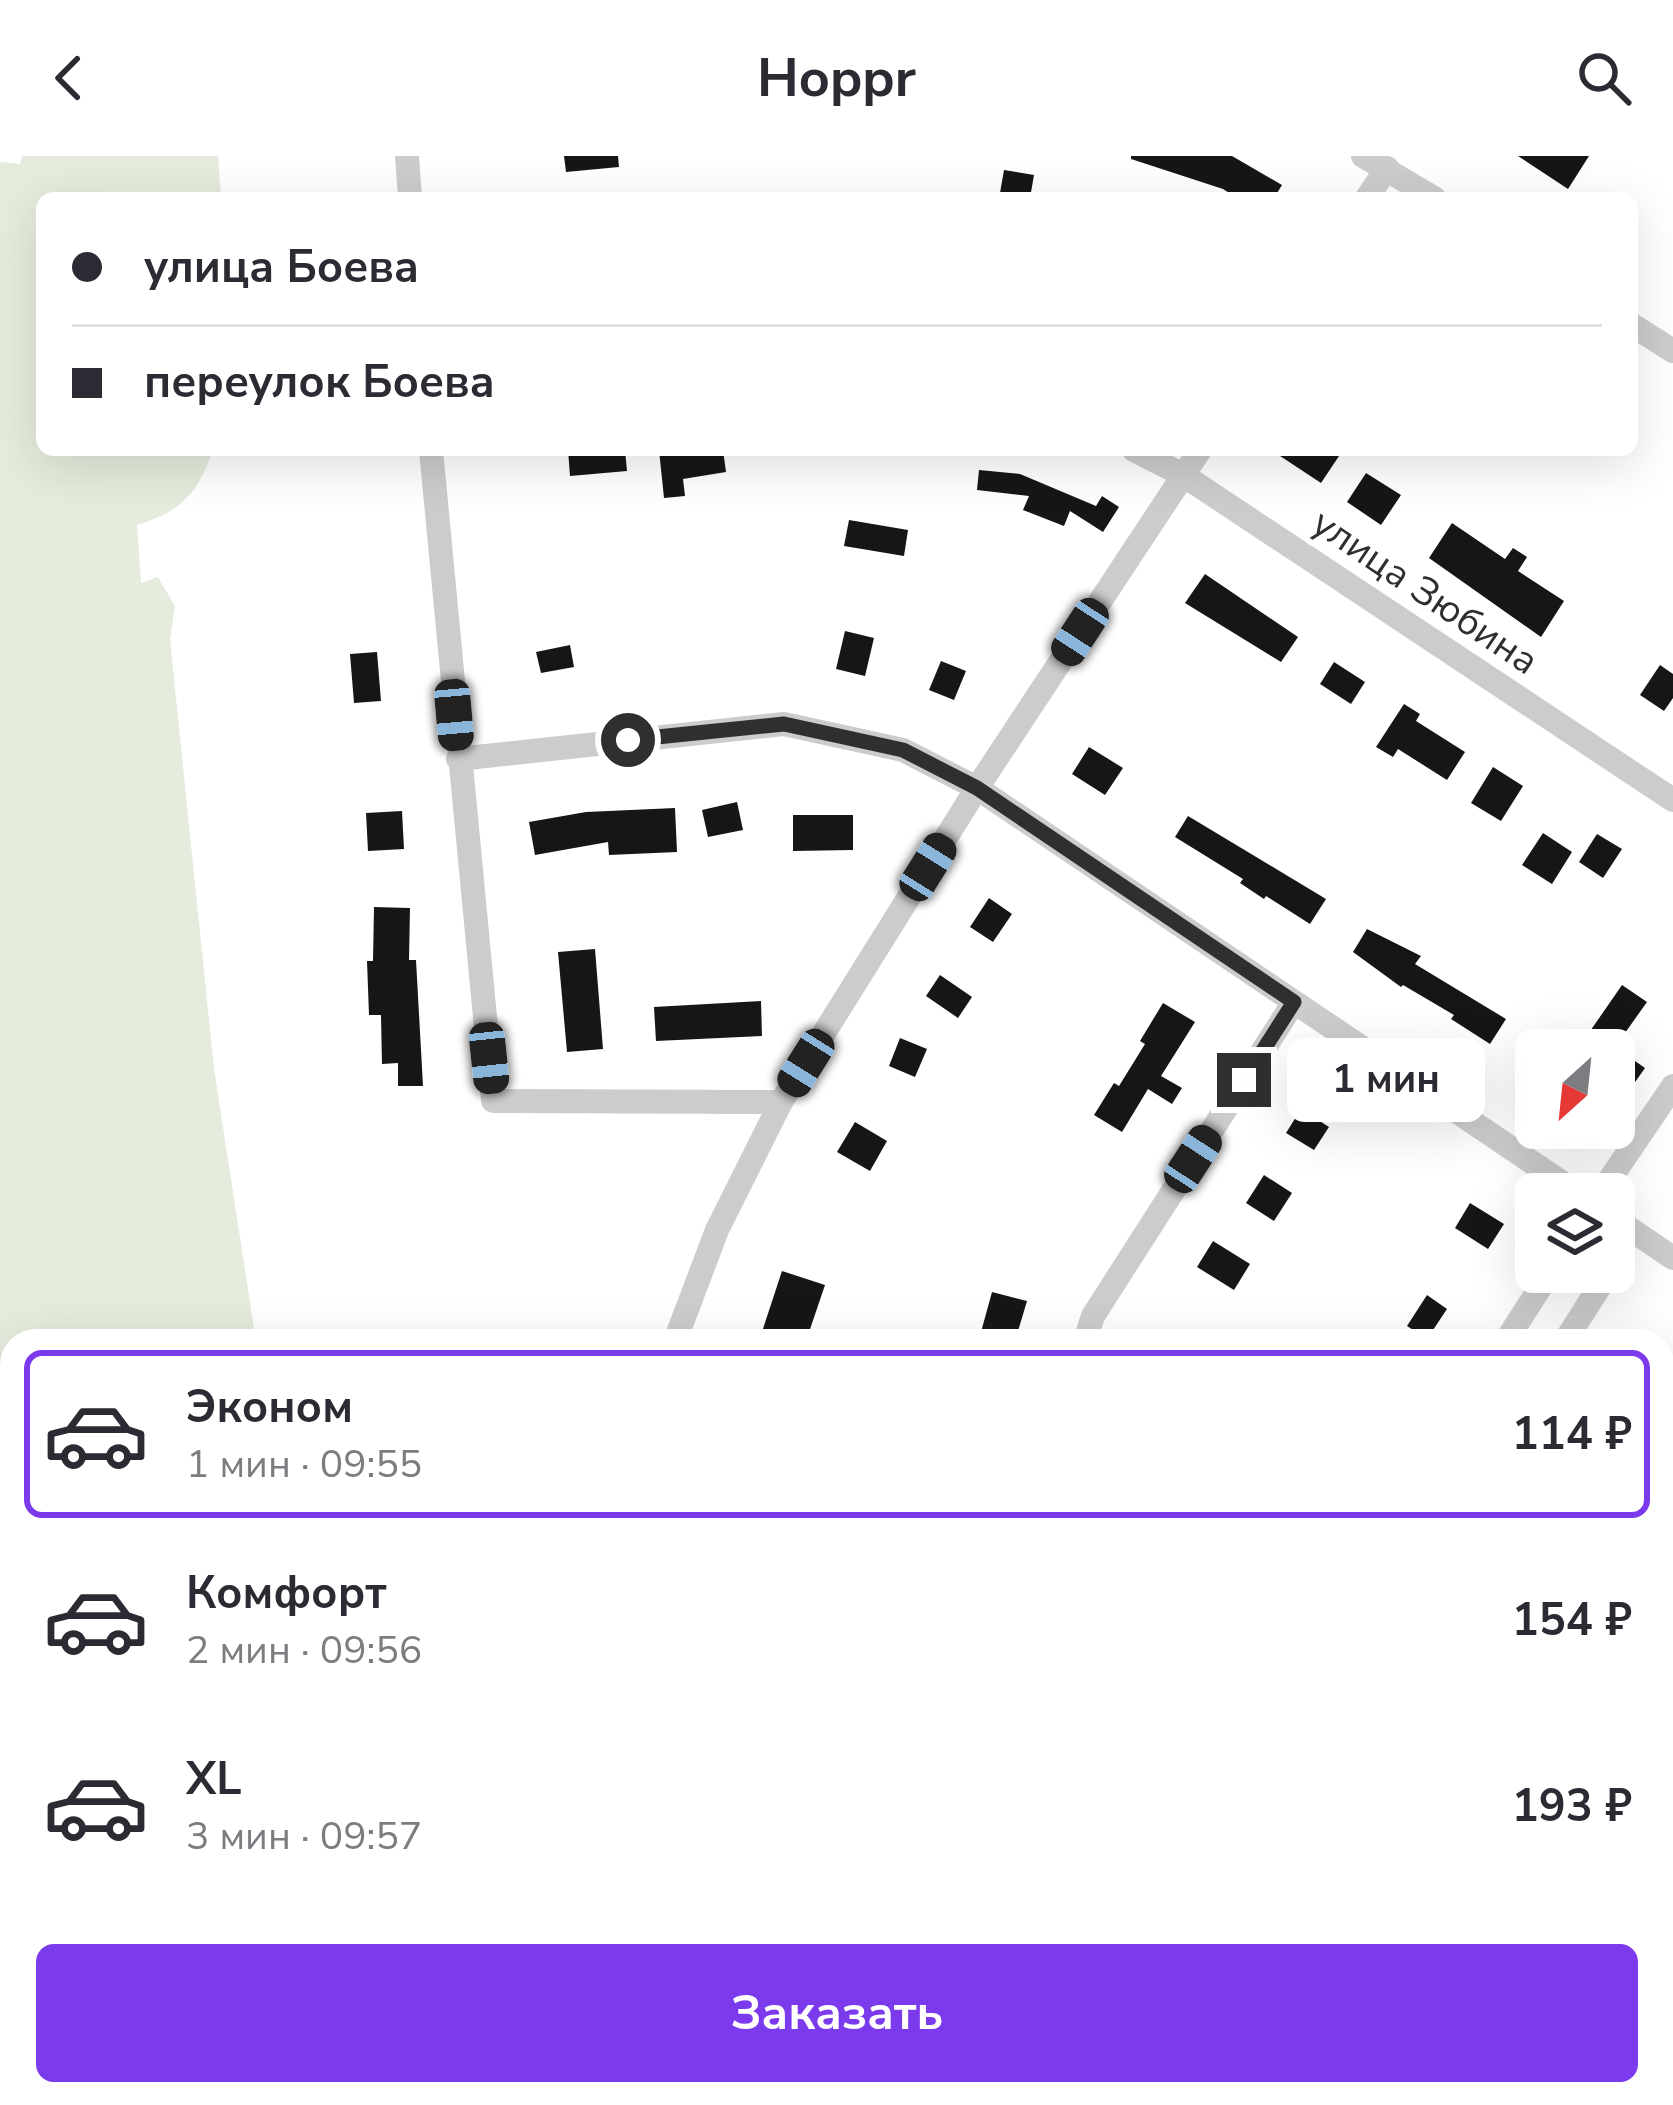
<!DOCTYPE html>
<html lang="ru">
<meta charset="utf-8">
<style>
body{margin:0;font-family:"Nunito Sans",sans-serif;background:#f7f7f7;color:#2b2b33;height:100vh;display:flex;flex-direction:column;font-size:45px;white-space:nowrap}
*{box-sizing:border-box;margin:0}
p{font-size:39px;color:#7c7c81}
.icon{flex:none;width:66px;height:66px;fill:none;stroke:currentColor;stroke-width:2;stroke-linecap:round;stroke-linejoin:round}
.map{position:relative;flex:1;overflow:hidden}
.sheet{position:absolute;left:0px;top:1173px;width:1674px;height:777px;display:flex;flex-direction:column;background:#fff;border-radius:36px 36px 0 0;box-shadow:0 12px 48px #0002}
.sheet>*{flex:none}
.guide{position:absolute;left:36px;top:36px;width:1602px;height:264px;border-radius:18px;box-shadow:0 12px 48px #0002;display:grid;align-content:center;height:264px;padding:0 36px;background:#fff}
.needle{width:78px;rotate:207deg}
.controls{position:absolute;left:1515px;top:873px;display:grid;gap:24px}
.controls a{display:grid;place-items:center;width:120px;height:120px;border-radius:18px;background:#fff;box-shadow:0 12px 48px #0002;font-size:60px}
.end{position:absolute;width:54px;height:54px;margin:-27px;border:15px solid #2f2f2f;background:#fff;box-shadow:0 0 0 6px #fff}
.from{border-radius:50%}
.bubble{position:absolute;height:84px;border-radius:18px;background:#fff;box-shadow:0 12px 48px #0002;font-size:39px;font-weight:700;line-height:84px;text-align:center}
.car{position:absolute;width:36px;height:72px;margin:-36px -18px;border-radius:15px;box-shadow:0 0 9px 3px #0007;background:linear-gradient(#222 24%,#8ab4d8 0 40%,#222 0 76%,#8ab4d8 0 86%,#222 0)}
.guide b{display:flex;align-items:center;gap:42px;height:114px;font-size:45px}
.guide b+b{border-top:3px solid #e1e1e2}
.guide i{width:30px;height:30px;background:#2b2b33}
ul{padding:21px 0 0;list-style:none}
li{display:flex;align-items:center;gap:36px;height:168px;margin:0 24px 18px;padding:0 12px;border:6px solid transparent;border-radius:18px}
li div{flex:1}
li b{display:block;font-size:45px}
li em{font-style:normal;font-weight:700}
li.selected{border-color:#7c3aed}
li>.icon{width:108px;height:108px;stroke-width:1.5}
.button{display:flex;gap:24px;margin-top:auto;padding:24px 36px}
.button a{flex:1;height:138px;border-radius:18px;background:#7c3aed;color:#fff;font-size:48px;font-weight:700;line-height:138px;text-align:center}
header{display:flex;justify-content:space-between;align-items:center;height:156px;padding:0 36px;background:#fff;font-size:54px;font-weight:700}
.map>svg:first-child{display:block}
</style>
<header><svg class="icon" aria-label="back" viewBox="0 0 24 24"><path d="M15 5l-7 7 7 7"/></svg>Hoppr<svg class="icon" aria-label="search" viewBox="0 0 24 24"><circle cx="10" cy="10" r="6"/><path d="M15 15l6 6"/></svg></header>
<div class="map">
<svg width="1673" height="1949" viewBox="0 0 1673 1949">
<rect width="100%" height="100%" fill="#fff"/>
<!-- green -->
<path fill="#e5ecdd" d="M22 0H218L221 42H42V294H213C198 337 181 356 137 369L141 427 158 421 175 450 170 484 214 913 256 1185H12V1938H483L485 1949H0V6L20 8Z"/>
<!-- building -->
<g fill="#161616">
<polygon points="564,0 618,0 619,11 566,16"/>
<polygon points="1131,0 1232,0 1282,29 1274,42 1237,42 1223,33 1131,3"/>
<polygon points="1518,0 1589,0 1568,33"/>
<polygon points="1004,14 1034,19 1030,42 1000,37"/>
<polygon points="568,294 625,294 627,315 570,320"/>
<polygon points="659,294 723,294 726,316 683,323 685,340 664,342"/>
<polygon points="1271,294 1343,294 1321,327"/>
<polygon points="979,314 1020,318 1096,350 1102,340 1119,351 1103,376 1070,355 1064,370 1023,354 1029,340 977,334"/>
<polygon points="1366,317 1401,339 1381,369 1347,346"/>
<polygon points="849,364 908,374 904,400 844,390"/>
<polygon points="1452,367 1505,403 1513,392 1527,401 1518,415 1564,445 1541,481 1429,402"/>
<polygon points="1205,418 1298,481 1281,506 1185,447"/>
<polygon points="845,475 874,482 865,520 836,513"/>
<polygon points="570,489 574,511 541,517 536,496"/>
<polygon points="377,496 381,545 354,547 350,498"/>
<polygon points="941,505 966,515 954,544 929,534"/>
<polygon points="1334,506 1365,526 1351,548 1320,528"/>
<polygon points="1660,509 1673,518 1673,542 1664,555 1640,539"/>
<polygon points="1404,548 1420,558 1416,565 1465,596 1447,624 1398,593 1393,601 1376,591"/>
<polygon points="1089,591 1123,612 1105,639 1072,618"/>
<polygon points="1493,611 1523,630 1501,665 1471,647"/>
<polygon points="737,646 743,674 708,681 702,654"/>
<polygon points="675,652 677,696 609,699 608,686 535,699 529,666 586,656"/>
<polygon points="402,655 404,693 368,695 366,657"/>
<polygon points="793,659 853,659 853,694 793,695"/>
<polygon points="1188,660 1326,743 1310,768 1266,740 1264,743 1240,727 1243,723 1175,681"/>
<polygon points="1543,677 1572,696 1552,728 1522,709"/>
<polygon points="1597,678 1622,693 1603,722 1579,706"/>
<polygon points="989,742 1012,758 993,786 970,771"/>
<polygon points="374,751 410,752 409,804 416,804 423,930 398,930 398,907 382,908 381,859 369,859 367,805 373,805"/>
<polygon points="1367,773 1421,800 1415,808 1506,863 1490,888 1451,863 1454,859 1403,829 1401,831 1353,796"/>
<polygon points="595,793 603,893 567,896 558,796"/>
<polygon points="940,819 972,841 958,862 926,840"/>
<polygon points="1622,829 1647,846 1615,891 1645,912 1633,929 1614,916 1614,893 1577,894"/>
<polygon points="761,845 762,880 656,885 654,851"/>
<polygon points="1163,847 1195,866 1161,920 1182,932 1172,948 1148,933 1122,976 1094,959 1114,927 1119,930 1145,888 1140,885"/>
<polygon points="900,882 927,893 915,921 889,910"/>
<polygon points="1301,953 1329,971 1314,994 1286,977"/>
<polygon points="855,966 887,985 870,1015 837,996"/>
<polygon points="1264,1019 1292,1037 1274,1065 1246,1047"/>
<polygon points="1470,1047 1504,1068 1488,1093 1455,1072"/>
<polygon points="1213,1085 1250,1108 1234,1134 1197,1111"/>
<polygon points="782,1115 825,1129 806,1185 759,1185"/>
<polygon points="992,1136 1027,1145 1015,1185 981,1176"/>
<polygon points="1427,1139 1447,1153 1427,1183 1407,1170"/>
</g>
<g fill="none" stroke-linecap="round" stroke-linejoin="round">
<!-- minor -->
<g stroke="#ccc" stroke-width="24">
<polyline points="407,0 410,42"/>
<polyline points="1363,0 1434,42"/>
<polyline points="1367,42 1387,12"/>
<polyline points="1632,169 1673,195"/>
<polyline points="431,294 493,945 781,946"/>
<polyline points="1134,294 1183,319 1673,644"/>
<polyline points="458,603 784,568 903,594 977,632 1579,1038"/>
<polyline points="1600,1038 1673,930"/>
<polyline points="1614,1062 1673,1102"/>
<polyline points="675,1185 717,1074 781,946 977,632 1200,294"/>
<polyline points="1085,1185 1093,1160 1294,846"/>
<polyline points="1506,1185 1550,1116"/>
<polyline points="1565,1185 1609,1116"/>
<polyline points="578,1938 579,1949"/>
<polyline points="956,1938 957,1949"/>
<polyline points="1309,1938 1309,1949"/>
<polyline points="1359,1938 1360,1949"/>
</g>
</g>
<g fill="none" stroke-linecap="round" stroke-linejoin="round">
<!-- route -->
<polyline stroke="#2f2f2f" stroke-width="15" points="628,584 784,568 903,594 977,632 1294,846 1244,924"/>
</g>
<g text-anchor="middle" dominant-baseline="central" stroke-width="12" stroke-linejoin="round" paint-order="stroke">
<!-- street labels -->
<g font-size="39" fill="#2f2f2f" stroke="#fff">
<text transform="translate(1425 436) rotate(34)">улица Зюбина</text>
</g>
</g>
</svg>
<div class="controls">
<a><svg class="needle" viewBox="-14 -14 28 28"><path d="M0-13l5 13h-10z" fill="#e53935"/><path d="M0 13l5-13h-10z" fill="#7c7c81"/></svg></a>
<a><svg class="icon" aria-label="layers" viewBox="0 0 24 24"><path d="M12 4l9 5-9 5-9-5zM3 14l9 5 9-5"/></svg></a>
</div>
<i class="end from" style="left:628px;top:584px"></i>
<i class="end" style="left:1244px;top:924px"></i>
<div class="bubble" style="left:1287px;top:882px;width:198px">1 мин</div>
<i class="car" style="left:1080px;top:476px;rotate:213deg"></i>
<i class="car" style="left:454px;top:559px;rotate:175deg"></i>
<i class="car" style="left:928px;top:711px;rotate:32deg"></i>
<i class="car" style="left:489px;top:902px;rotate:174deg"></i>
<i class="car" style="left:806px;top:907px;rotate:212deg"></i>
<i class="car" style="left:1193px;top:1003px;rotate:33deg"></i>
<div class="guide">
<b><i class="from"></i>улица Боева</b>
<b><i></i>переулок Боева</b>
</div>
<section class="sheet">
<ul>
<li class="selected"><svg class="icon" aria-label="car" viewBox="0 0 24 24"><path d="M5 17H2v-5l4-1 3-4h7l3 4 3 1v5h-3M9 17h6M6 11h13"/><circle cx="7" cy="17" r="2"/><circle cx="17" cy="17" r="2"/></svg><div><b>Эконом</b><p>1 мин · 09:55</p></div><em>114 ₽</em></li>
<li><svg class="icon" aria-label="car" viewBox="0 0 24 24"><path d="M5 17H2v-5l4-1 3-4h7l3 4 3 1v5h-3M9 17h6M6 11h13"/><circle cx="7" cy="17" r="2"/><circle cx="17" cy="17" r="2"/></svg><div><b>Комфорт</b><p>2 мин · 09:56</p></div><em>154 ₽</em></li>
<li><svg class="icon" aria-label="car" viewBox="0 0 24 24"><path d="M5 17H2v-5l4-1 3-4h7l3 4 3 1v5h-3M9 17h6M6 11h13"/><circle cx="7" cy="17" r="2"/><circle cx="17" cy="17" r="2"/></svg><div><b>XL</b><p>3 мин · 09:57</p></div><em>193 ₽</em></li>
</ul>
<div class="button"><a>Заказать</a></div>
</section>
</div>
